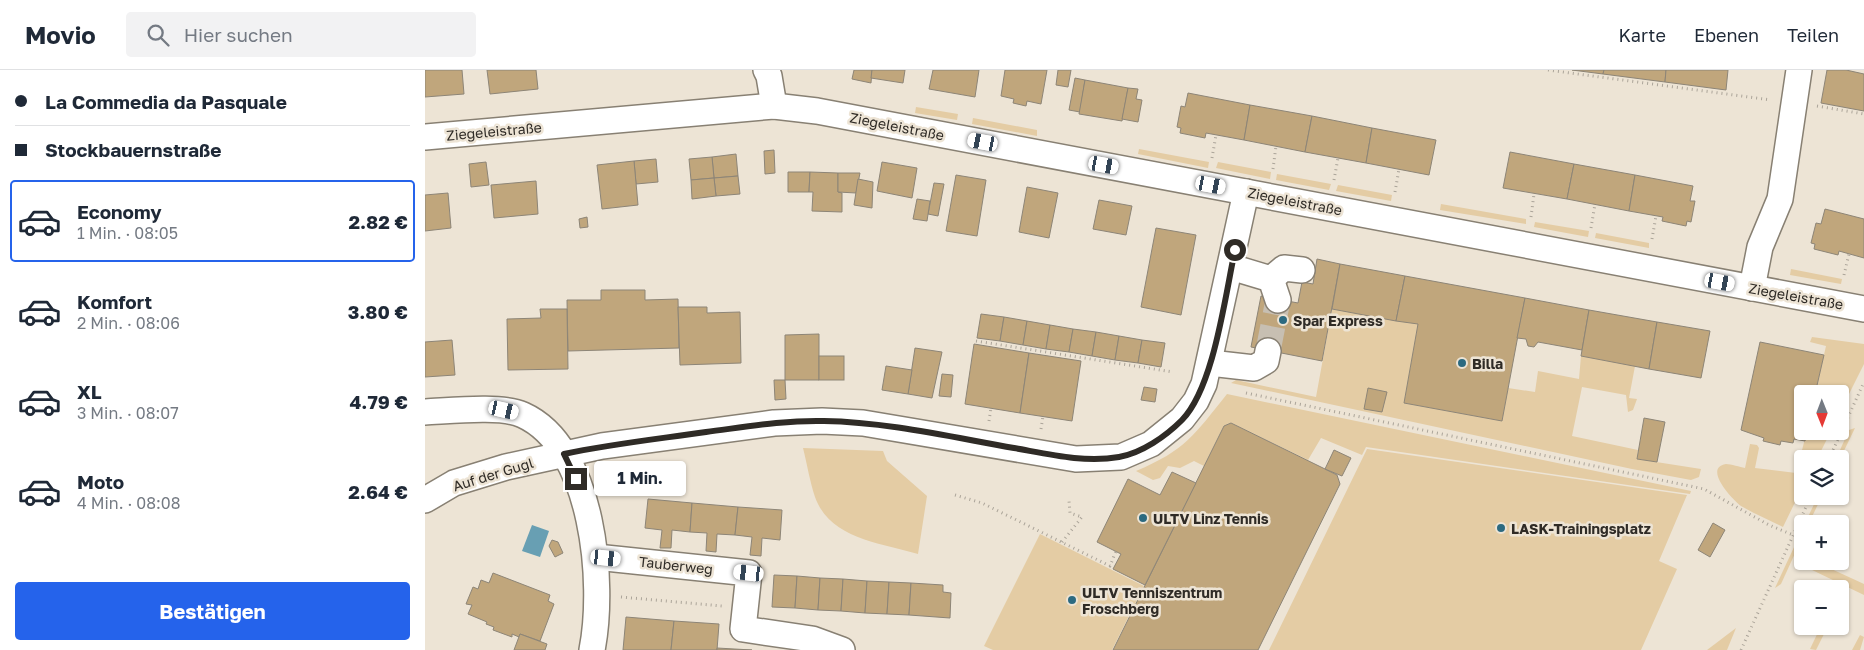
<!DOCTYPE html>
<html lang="de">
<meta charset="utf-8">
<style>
body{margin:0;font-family:"Golos Text",sans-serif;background:#f2f2f3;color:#1f2937;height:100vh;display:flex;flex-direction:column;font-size:19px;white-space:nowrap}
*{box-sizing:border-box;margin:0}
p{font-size:16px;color:#747a83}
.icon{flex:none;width:28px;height:28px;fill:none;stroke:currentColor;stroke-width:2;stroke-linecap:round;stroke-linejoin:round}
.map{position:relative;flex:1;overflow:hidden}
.sheet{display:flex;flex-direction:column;background:#fff;width:425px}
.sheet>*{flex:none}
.guide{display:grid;align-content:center;height:110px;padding:0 15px;background:#fff}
.needle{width:32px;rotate:179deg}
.fabs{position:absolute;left:1369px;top:315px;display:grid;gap:10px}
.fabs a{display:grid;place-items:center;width:55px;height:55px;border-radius:5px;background:#fff;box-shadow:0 1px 4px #0004;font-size:25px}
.end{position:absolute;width:22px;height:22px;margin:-11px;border:6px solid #2f2b26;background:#fff;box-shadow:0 0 0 2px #fff}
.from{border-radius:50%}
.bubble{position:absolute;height:35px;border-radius:5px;background:#fff;box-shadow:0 1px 4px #0004;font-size:16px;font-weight:700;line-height:35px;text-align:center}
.car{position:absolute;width:15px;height:30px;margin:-15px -8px;border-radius:6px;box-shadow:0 0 4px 1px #0007;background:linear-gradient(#fff 24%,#345 0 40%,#fff 0 76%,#345 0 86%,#fff 0)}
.guide b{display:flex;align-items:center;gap:18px;height:48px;font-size:19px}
.guide b+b{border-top:1px solid #e0e1e3}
.guide i{width:12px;height:12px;background:#1f2937}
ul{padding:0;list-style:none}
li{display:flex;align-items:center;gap:15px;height:82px;margin:0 10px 8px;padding:0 5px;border:2px solid transparent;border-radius:5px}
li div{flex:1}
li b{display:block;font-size:19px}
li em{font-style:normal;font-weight:700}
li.current{border-color:#2563eb}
li>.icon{width:45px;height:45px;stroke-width:1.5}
.primary-button{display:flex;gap:10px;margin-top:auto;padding:10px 15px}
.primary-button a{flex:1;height:58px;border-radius:5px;background:#2563eb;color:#fff;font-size:20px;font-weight:700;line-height:58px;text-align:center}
header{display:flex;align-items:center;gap:30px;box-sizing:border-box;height:70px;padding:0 25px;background:#fff;border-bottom:1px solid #e0e1e3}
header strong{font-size:24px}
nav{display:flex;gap:28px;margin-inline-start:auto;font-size:18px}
.search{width:350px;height:45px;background:#f2f2f3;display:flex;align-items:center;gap:12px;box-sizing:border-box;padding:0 18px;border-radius:5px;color:#747a83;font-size:19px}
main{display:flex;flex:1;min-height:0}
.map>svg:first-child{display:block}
</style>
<header>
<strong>Movio</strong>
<div class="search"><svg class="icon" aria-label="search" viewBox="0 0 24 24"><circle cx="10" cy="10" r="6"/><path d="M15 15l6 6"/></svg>Hier suchen</div>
<nav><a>Karte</a><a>Ebenen</a><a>Teilen</a></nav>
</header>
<main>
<section class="sheet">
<div class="guide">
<b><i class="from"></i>La Commedia da Pasquale</b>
<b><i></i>Stockbauernstraße</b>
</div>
<ul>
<li class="current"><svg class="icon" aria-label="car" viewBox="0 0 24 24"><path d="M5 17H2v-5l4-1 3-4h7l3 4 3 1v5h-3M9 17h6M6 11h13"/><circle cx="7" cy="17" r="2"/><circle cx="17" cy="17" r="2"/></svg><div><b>Economy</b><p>1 Min. · 08:05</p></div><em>2.82 €</em></li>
<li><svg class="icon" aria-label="car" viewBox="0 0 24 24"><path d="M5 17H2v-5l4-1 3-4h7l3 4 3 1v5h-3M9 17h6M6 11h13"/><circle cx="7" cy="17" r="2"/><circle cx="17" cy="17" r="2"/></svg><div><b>Komfort</b><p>2 Min. · 08:06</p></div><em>3.80 €</em></li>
<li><svg class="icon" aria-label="car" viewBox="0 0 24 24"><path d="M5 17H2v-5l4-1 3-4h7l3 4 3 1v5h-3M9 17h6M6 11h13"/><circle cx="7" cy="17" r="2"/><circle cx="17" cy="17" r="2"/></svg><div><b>XL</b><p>3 Min. · 08:07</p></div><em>4.79 €</em></li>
<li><svg class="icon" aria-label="car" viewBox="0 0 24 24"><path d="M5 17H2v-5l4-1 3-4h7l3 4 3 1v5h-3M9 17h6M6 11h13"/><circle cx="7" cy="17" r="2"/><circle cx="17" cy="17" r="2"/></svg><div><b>Moto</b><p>4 Min. · 08:08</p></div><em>2.64 €</em></li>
</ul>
<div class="primary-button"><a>Bestätigen</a></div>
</section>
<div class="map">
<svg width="1439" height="580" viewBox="0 0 1439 580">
<rect width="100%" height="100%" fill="#ede4d5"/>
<!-- green -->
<g fill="#e4cca4">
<polygon points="491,37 533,44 532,50 490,43"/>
<polygon points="548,48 612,60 612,66 547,54"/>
<polygon points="714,79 784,92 783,98 713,84"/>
<polygon points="793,92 846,102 845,109 791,98"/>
<polygon points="852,104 906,114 904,120 851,110"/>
<polygon points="913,115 967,125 966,131 911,121"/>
<polygon points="1016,134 1101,149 1101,154 1015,140"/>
<polygon points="1110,152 1164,161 1163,167 1109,157"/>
<polygon points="1171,163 1224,173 1224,178 1170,168"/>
<polygon points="1366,199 1417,209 1416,214 1365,205"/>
<polygon points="907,239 993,254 979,333 1077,351 1083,318 1110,322 1113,301 1154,309 1156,286 1210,296 1204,328 1212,329 1208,340 1203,342 1201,325 1157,317 1147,366 1213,380 1212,389 1276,399 1274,407 1266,410 1207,399 806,313 811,310 891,327"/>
<polygon points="1387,267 1439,274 1439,294 1415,342 1415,324 1390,324 1401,276 1385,272"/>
<path d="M802 324 1266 421 1265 424 941 377 937 385 896 368 883 390 806 353 799 356 779 396 769 391 755 398 743 396 735 408 728 410 711 401C761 380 769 365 802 324Z"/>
<polygon points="1430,358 1415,389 1411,389 1424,360"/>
<path d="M1382 361H1406L1392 389H1378L1377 418 1358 457C1344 450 1330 444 1316 436 1309 431 1277 398 1301 394 1306 394 1315 397 1320 398L1325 374 1332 375 1334 378 1330 398 1371 403Z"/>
<path d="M378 378 458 381 462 391 502 426 493 484C456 473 405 469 390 427 385 412 382 394 378 378Z"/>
<polygon points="942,379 1262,425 1234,491 1252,499 1216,580 844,580"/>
<polygon points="1393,426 1397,426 1384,453 1382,449"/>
<polygon points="1377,460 1377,468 1356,514 1350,518"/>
<polygon points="615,464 719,516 687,580 568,580 559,576"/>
<polygon points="1389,491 1439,514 1439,525 1385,499"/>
<polygon points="1396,556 1403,556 1391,580 1385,579"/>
<polygon points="1311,558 1302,580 1282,580"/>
<polygon points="1435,565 1439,567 1435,580 1427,580"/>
</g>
<!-- water -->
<polygon fill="#689fb3" points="107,455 124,461 115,487 97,481"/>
<!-- building -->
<g fill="#c0a67c" stroke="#8d8577">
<polygon points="0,0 37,0 39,24 0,27"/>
<polygon points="62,0 111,0 113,19 65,24"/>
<polygon points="429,0 447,0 446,13 427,9"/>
<polygon points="447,0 480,0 478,13 446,8"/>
<polygon points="508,0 554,0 550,27 504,19"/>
<polygon points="580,0 622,0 616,34 602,31 601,36 588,33 589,29 576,26"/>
<polygon points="633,0 646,0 643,17 631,15"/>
<polygon points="1147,0 1179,0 1178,4"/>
<polygon points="1179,0 1241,0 1240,12 1178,4"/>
<polygon points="1241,0 1303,0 1301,20 1240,12"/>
<polygon points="1402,0 1421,0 1439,4 1439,41 1396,33"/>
<polygon points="650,8 660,10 655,42 644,40"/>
<polygon points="660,10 703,18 697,51 654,44"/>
<polygon points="703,18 713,19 711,29 717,30 713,52 697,49"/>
<polygon points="763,23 825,35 819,70 781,63 780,68 755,63 756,58 752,57 756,36 760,37"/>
<polygon points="825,35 887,46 880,82 819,70"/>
<polygon points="887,46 947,58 941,93 880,82"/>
<polygon points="947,58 1011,70 1004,105 941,93"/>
<polygon points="349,80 350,103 340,104 339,81"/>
<polygon points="1085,82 1149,94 1142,129 1078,118"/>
<polygon points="311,84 313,106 289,108 287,87"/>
<polygon points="287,87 289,108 266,110 264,89"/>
<polygon points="231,89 233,112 211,114 209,91"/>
<polygon points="209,91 213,135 177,139 172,95"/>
<polygon points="61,92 64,115 46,117 44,94"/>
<polygon points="457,92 492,98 487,128 452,121"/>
<polygon points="1149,94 1210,105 1204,141 1142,129"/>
<polygon points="363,102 385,102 384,122 363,122"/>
<polygon points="385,102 413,103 413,122 417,123 417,142 387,141 388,122 384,122"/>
<polygon points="413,103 435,103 431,123 413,122"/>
<polygon points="531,105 561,110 552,166 521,161"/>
<polygon points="1210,105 1268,116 1265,131 1270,131 1266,152 1262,151 1261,156 1237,151 1238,147 1204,141"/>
<polygon points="313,106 315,124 291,126 289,108"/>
<polygon points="289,108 291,126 267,129 266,110"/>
<polygon points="433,109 448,112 447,138 429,135"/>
<polygon points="111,111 113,144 69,148 66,115"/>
<polygon points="509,113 519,114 513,146 503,144"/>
<polygon points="602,117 633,123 624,168 594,162"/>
<polygon points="23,123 26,158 0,161 0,125"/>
<polygon points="492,129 505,131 502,151 488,149"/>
<polygon points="674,130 707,136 701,165 668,159"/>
<polygon points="1400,139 1439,149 1439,188 1414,181 1413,185 1389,179 1390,174 1386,173 1391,153 1396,154"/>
<polygon points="162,147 163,157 155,158 154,149"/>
<polygon points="731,158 771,165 756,245 716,237"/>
<polygon points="892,189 915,194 897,291 826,277 836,226 873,233 877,212 888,214"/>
<polygon points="915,194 980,206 971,251 907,239"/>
<polygon points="980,206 1100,228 1077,351 979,333 993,254 971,251"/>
<polygon points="176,220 220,220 220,230 253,229 254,278 143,281 142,230 176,230"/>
<polygon points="1100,228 1164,240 1157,280 1113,272 1109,277 1103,276 1101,269 1092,268"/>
<polygon points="253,237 282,237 282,243 315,242 316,293 255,295"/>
<polygon points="115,239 142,239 143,299 83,300 82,249 116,248"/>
<polygon points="1164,240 1232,252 1224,299 1156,286"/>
<polygon points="556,244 579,247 575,271 552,268"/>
<polygon points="579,247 602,251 598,275 575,271"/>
<polygon points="602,251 625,255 621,279 598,275"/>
<polygon points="1232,252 1285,261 1276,308 1224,299"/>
<polygon points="625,255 648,259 644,282 621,279"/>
<polygon points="648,259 671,262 667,286 644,282"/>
<polygon points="671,262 694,266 690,290 667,286"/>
<polygon points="394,264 394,310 360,310 360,265"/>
<polygon points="694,266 717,270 713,293 690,290"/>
<polygon points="27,270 30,305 0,307 0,272"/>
<polygon points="717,270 740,273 736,297 713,293"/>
<polygon points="1335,272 1399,285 1390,324 1378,324 1378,361 1382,361 1380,371 1369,369 1368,373 1356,371 1355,375 1338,371 1339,368 1316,360"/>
<polygon points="549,274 604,283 595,343 540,334"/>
<polygon points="490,278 517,282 507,328 483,324"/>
<polygon points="604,283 656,291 647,351 595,343"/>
<rect x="394" y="286" width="25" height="24"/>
<polygon points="461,296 487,300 483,324 457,320"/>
<polygon points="517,304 528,305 526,327 514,326"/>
<polygon points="349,310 360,310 361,329 350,330"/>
<polygon points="719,317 732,319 730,332 716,330"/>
<polygon points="943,318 962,322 957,342 939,339"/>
<polygon points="1219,348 1240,352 1232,392 1212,389"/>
<polygon points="806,353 900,399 912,405 915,414 833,580 688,580 799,356"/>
<polygon points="909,380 926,388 917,406 900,399"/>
<polygon points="747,402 771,413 720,515 688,499 696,484 672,472 703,409 735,425"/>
<polygon points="223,429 267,433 265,462 247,460 246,478 235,478 237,460 220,458"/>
<polygon points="267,433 313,437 310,465 292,464 291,482 281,481 282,463 265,462"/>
<polygon points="313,437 357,440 355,470 337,468 336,486 325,485 327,467 310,465"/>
<polygon points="1288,453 1300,460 1285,487 1273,480"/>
<polygon points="127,470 133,472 138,483 130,487 124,476"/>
<polygon points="68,503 125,525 123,531 129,534 115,571 95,564 94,567 87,564 87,567 68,560 69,557 61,554 62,552 43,544 47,535 41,534 48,517 53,519 56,510 64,513"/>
<polygon points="349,505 372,506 370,538 347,537"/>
<polygon points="372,506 395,508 393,540 370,538"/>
<polygon points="395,508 418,509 416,541 393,540"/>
<polygon points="418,509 442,511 440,543 416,541"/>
<polygon points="442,511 464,512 462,544 440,543"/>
<polygon points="464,512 486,513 484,545 462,544"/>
<polygon points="486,513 518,515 518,522 526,523 525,548 484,545"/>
<polygon points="201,547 249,551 246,580 198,580"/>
<polygon points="249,551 294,554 292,580 246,580"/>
<polygon points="95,564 122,574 120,580 89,580"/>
<polygon points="292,578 327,580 292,580"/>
</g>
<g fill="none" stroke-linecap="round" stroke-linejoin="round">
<!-- minor-tunnel -->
<polyline stroke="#c7bfb2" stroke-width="25" stroke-dasharray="25 12" stroke-linecap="butt" points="843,281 853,230"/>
<!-- minor casing -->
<g stroke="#888073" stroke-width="28">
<g id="minor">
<polyline points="341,0 344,6 349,36"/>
<polyline points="0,67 349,36 392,41 1439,239"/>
<polyline points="806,197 846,209 853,230"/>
<polyline points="846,209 859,198 877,200"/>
<polyline points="1327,218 1335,177 1355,129 1374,0"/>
<polyline points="785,293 829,298 841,291 843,281"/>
<path d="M0 342C24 341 77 335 98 345 169 377 180 514 167 580"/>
<polyline points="0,430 29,413 81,397 177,376 349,353 397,351 438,353 651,389 696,387 726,374 757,349 771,331 779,314 821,122"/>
<polyline points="171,487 324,503 318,559 387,569 417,580"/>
</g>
</g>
<!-- path -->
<g stroke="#aba499" stroke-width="3" stroke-dasharray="1 4" stroke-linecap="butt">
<polyline points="1123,0 1346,30"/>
<polyline points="1392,36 1439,44"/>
<polyline points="787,88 791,65"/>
<polyline points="848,99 851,76"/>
<polyline points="909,110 913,88"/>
<polyline points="970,122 974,99"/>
<polyline points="1106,147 1109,124"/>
<polyline points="1166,158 1170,134"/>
<polyline points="1227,169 1231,146"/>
<polyline points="1419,205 1424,184"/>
<polyline points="551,271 748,302"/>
<polyline points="821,323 1279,419 1344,455 1368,465"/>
<polyline points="564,351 566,338"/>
<polyline points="616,359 618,346"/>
<polyline points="1404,389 1439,312"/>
<polyline points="530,425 557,433 685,496 691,481"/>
<polyline points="637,472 657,447 645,443 644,431"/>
<polyline points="196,527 297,536"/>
<polyline points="1316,580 1386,426"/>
</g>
<!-- minor -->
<use href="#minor" stroke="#fff" stroke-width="25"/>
</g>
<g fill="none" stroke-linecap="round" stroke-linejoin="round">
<!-- route -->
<path stroke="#2f2b26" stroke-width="6" d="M151 409 139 384C186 374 233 369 281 362 320 357 359 350 399 351 462 352 526 367 589 378 623 384 659 393 694 387 717 383 741 366 757 350 789 317 800 226 810 180"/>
</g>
<!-- markers -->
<g fill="#2c6a80" stroke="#ede4d5" stroke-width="2">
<circle cx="858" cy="250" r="5"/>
<circle cx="1037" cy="293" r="5"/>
<circle cx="718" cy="448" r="5"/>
<circle cx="1076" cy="458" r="5"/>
<circle cx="647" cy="530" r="5"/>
</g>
<g text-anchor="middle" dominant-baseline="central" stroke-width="5" stroke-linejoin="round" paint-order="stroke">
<!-- street labels -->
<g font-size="14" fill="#2f2b26" stroke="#ede4d5">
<text transform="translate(472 56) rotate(11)">Ziegeleistraße</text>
<text transform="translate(69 61) rotate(-5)">Ziegeleistraße</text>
<text transform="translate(870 131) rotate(11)">Ziegeleistraße</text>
<text transform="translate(1371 226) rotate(10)">Ziegeleistraße</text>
<text transform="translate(68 404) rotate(-17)">Auf der Gugl</text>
<text transform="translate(251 495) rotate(6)">Tauberweg</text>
</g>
<!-- poi labels -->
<g font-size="14" font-weight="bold" fill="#2f2b26" stroke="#ede4d5" text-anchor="start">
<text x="868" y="250">Spar Express</text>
<text x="1047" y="293">Billa</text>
<text x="728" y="448">ULTV Linz Tennis</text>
<text x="1086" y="458">LASK-Trainingsplatz</text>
<text x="657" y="522">ULTV Tenniszentrum<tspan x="657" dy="16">Froschberg</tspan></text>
</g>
</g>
</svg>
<div class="fabs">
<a><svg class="needle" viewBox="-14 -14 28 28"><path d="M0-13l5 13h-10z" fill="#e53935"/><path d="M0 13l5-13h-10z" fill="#747a83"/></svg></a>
<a><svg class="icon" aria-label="layers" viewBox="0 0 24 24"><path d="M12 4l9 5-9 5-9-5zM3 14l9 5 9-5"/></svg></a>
<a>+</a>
<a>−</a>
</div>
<i class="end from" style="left:810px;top:180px"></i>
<i class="end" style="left:151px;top:409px"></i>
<div class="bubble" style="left:169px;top:391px;width:92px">1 Min.</div>
<i class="car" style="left:558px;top:72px;rotate:281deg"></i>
<i class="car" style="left:679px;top:95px;rotate:100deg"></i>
<i class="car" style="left:786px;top:115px;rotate:101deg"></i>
<i class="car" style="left:1295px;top:212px;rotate:100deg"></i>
<i class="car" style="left:79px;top:340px;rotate:103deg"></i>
<i class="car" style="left:181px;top:488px;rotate:96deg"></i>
<i class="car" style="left:324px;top:503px;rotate:276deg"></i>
</div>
</main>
